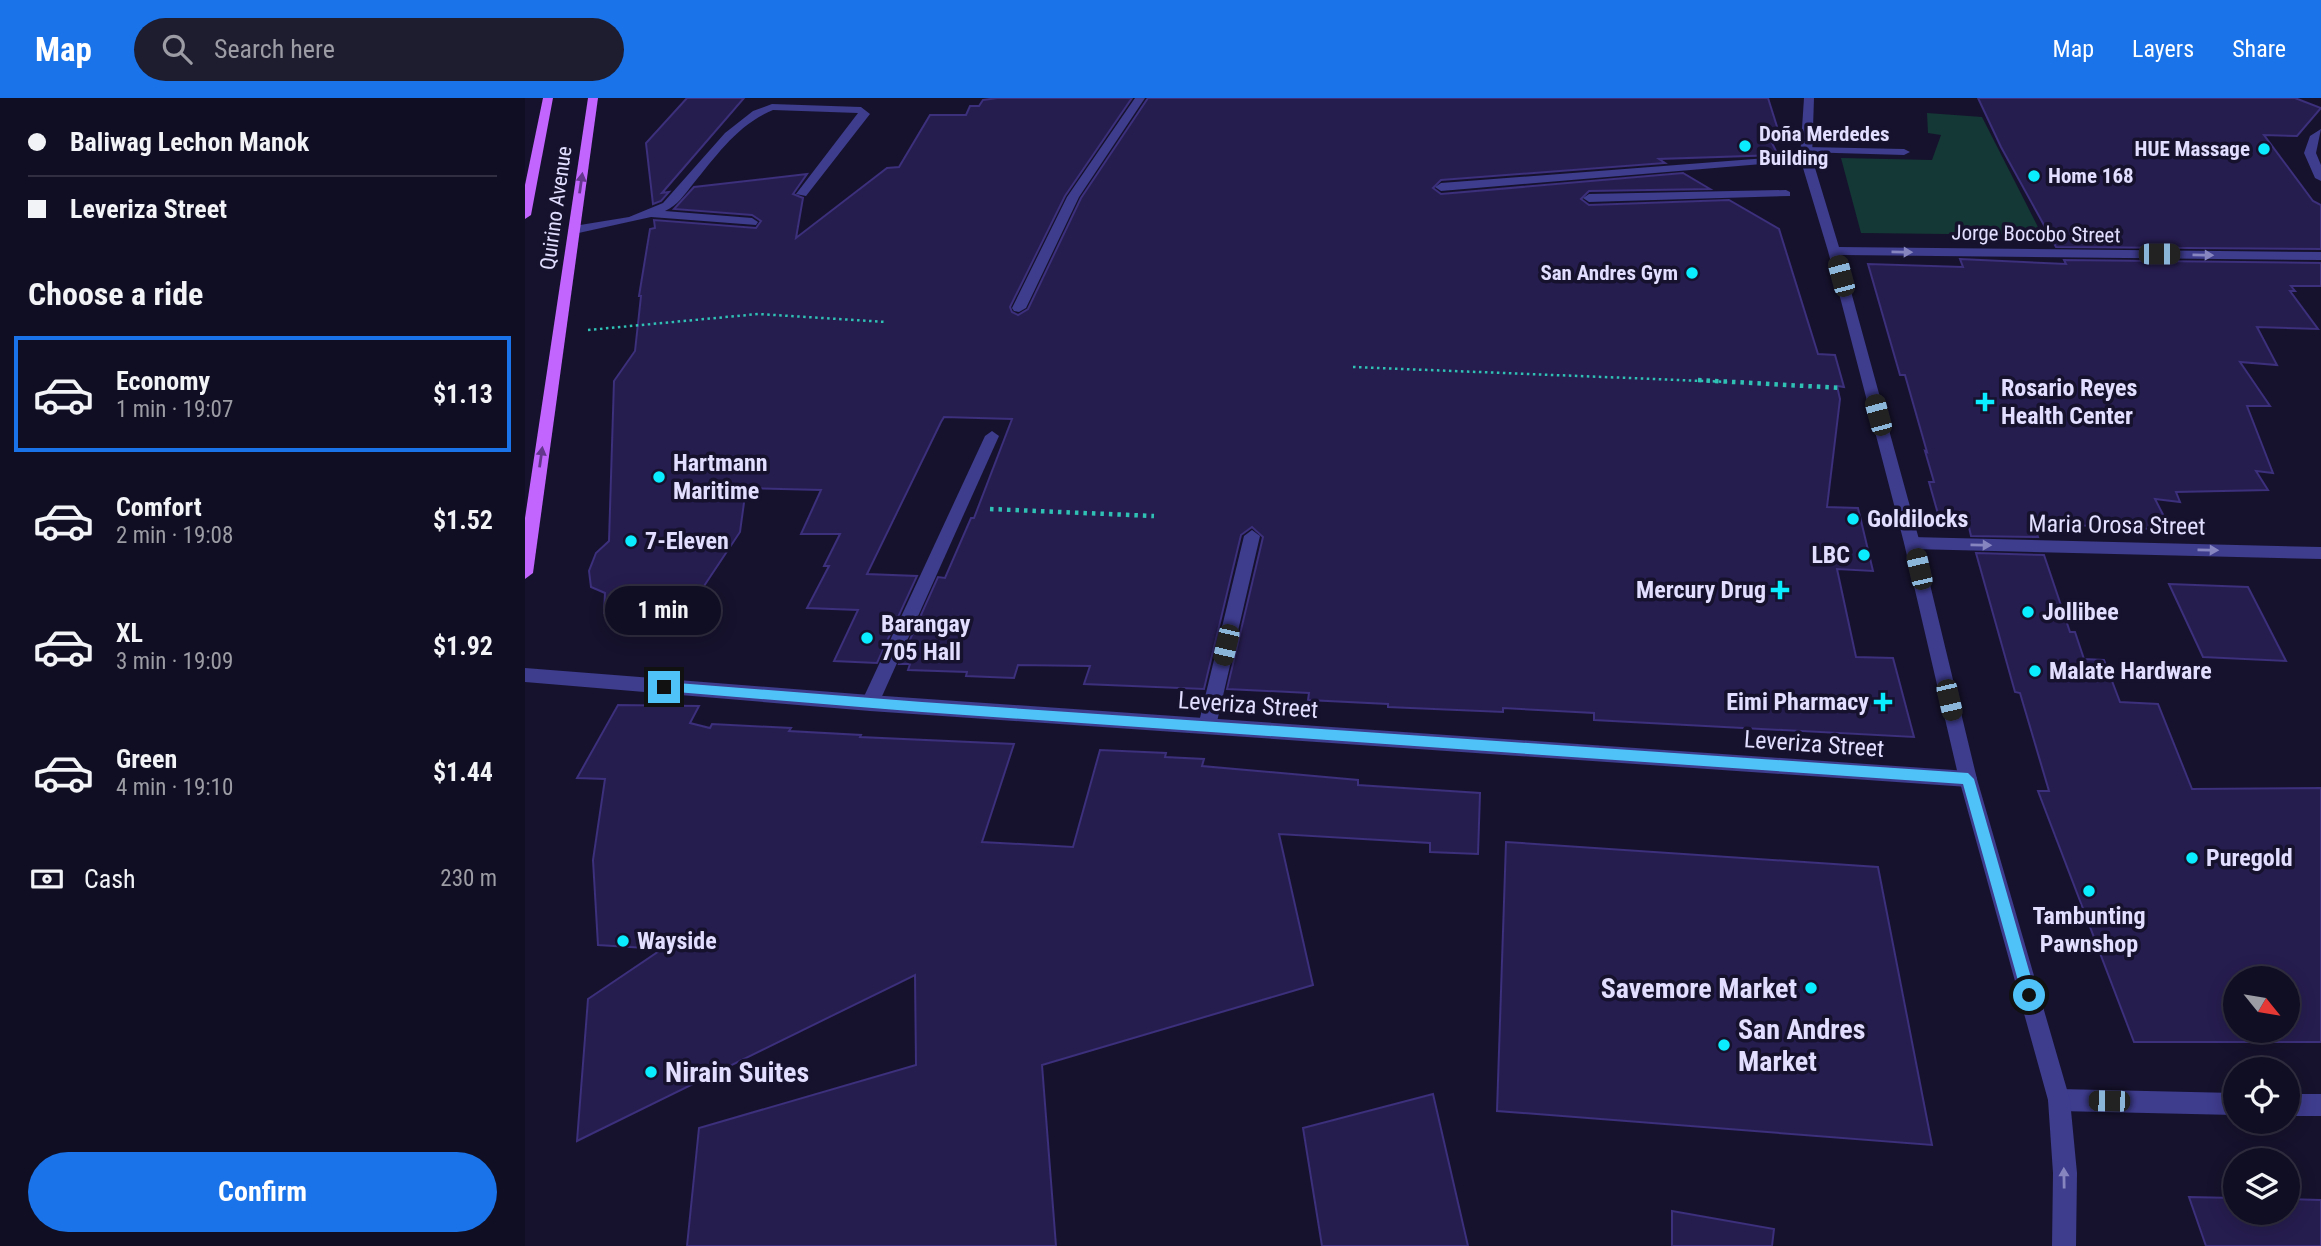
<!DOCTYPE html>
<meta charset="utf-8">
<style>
body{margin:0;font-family:"Roboto Condensed",sans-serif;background:#1e1c2f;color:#f1f3f6;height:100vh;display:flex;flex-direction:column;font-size:26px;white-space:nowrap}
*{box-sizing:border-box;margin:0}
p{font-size:23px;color:#9c9ca5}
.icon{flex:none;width:38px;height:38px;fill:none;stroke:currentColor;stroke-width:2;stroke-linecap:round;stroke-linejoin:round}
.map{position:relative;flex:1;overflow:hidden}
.details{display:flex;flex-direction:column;background:#100e22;width:525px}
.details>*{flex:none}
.hud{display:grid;align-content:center;height:154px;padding:0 28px;background:#100e22}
.needle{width:46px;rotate:120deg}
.controls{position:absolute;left:1698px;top:868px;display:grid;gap:14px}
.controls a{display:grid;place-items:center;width:77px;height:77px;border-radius:50%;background:#100e22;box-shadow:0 4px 18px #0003,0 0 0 2px #302e40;font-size:35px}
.end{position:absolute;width:32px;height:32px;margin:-16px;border:9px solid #4fc3f7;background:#111;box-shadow:0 0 0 4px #111}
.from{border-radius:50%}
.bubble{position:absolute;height:49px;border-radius:24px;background:#100e22;box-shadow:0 4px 18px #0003,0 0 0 2px #302e40;font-size:23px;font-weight:700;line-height:49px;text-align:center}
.car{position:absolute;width:21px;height:42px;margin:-21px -10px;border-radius:9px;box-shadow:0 0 5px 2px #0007;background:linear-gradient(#222 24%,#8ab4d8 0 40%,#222 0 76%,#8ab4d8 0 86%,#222 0)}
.hud b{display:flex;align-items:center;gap:24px;height:66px;font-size:26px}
.hud b+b{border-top:2px solid #302e40}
.hud i{width:18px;height:18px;background:#f1f3f6}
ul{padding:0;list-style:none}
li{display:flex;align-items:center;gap:21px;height:116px;margin:0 14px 10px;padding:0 14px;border:4px solid transparent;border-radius:0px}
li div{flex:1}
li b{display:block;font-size:26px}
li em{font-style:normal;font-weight:700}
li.current{border-color:#1a73e8}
li>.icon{width:63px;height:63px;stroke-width:1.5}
h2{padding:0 28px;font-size:32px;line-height:84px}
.pay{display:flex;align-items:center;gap:18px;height:77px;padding:0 28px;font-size:26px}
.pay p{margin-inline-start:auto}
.cta{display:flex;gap:14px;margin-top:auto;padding:14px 28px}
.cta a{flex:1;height:80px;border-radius:42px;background:#1a73e8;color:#fff;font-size:28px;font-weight:700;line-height:80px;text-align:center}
header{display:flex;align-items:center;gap:42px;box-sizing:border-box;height:98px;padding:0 35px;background:#1a73e8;color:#fff}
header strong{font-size:33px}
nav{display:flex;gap:38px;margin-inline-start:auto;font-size:24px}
.search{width:490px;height:63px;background:#1e1c2f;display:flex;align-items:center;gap:18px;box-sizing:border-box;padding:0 24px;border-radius:38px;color:#9c9ca5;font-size:26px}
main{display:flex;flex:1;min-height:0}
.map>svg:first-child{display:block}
</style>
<header>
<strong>Map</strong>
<div class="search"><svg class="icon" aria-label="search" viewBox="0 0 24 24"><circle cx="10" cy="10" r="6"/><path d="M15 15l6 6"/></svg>Search here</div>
<nav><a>Map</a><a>Layers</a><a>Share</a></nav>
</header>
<main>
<section class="details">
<div class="hud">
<b><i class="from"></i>Baliwag Lechon Manok</b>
<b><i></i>Leveriza Street</b>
</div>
<h2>Choose a ride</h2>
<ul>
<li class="current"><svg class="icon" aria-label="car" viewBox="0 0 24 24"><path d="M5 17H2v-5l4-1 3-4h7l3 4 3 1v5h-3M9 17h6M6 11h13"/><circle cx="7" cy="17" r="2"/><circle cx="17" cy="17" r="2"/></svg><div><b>Economy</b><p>1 min · 19:07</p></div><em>$1.13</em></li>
<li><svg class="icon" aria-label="car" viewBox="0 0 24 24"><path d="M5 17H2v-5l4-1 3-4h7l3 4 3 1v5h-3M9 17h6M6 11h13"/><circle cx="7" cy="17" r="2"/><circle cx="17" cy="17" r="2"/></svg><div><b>Comfort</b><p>2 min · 19:08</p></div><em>$1.52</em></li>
<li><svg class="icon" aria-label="car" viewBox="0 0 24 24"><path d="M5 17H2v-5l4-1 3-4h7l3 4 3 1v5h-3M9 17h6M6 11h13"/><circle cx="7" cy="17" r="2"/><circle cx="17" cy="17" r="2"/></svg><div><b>XL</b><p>3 min · 19:09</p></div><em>$1.92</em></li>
<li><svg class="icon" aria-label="car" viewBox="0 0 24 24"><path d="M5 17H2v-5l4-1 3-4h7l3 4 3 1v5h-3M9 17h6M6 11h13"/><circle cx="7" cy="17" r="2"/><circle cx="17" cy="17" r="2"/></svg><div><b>Green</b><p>4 min · 19:10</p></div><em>$1.44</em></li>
</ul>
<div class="pay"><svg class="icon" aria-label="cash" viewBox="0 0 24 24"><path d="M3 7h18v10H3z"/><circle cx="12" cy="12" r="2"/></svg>Cash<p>230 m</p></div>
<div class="cta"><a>Confirm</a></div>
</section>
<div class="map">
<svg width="1796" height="1148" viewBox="0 0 1796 1148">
<rect width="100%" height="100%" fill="#16122d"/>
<!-- green -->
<polygon fill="#143835" points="1402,15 1457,19 1517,137 1336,135 1316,60 1407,62 1416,37 1403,35"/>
<!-- building -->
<g fill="#261d4f" stroke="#3c2f7b" stroke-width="2" fill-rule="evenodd">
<polygon points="162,0 219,0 137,95 144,94 136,103 128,106 121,45"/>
<polygon points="472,0 607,0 540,98 485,209 487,214 493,217 503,211 556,100 623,0 1243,0 1254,35 1242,35 1253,57 1134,61 1140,65 916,82 908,90 916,96 1158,75 1185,91 1064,93 1056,101 1064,107 1204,102 1254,131 1293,256 1310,257 1319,289 1312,288 1315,301 1302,409 1333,410 1348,473 1312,471 1331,559 1368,560 1389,639 1069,622 1069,615 978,610 978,614 863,609 863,606 783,602 784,595 702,591 738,439 727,429 716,437 679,591 559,586 565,568 493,567 489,580 441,578 442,574 383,572 385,566 374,566 413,479 420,480 446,420 449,420 487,321 419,319 416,324 342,476 392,478 352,565 309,563 333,512 282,510 304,468 299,468 315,436 276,436 296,392 221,390 215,434 149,533 79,515 80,495 66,489 64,473 71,455 84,443 89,283 110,253 116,198 114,198 125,131 130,130 129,122 231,130 236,123 227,117 149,111 169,89 282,76 268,96 278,100 271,140 362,70 374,69 405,17 441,17 445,8 454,8 458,2"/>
<polygon points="1453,0 1770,0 1796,10 1772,38 1739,37 1788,103 1796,107 1796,151 1531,149 1476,49"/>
<polygon points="1435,161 1541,166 1539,162 1796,165 1796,188 1766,188 1770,193 1765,193 1793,231 1732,229 1752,267 1715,264 1745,308 1722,308 1748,375 1731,373 1743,392 1651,394 1655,404 1630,401 1646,432 1508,425 1513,439 1446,438 1443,425 1415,423 1404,384 1409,384 1400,353 1402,354 1380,277 1375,277 1343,166 1438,169"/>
<path d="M1451 455 1519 457 1545 534H1550L1559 561 1579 562 1595 604 1633 606 1667 691 1796 690V944H1609L1513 693H1524L1495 595 1490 594ZM1710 880H1762V933H1710Z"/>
<polygon points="1644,486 1723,489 1761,563 1678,559"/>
<polygon points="93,607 174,608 165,625 185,630 187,626 266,630 264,633 336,637 335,639 489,646 457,744 548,749 575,652 641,655 640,659 679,661 677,668 833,682 833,687 955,695 953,756 905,754 905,745 754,736 788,887 517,967 531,1148 162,1148 174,1030 391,967 390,877 52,1043 63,901 137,851 73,847 68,762 80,681 52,680"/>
<polygon points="981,744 1353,769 1407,1047 972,1013"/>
<polygon points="908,996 943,1148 797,1148 778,1030"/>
<polygon points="1664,1099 1710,1100 1710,1115 1762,1115 1762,1101 1796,1102 1796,1148 1681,1148"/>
<polygon points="1147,1113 1249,1131 1247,1148 1147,1148"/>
</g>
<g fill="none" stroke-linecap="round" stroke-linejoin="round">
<!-- path-far1 -->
<g stroke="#30c1b5" stroke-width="2.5" stroke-dasharray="2.5 3.5" stroke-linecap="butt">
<polyline points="63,232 233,216 361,224"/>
<polyline points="828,269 1204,284"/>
</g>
<!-- path -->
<g stroke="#30c1b5" stroke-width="4.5" stroke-dasharray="3.5 5" stroke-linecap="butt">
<polyline points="1173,282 1317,290"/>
<polyline points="465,411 629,418"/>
</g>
<!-- service -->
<g fill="#3e3c8d" fill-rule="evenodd">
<path d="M247 6 336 9 345 16 281 98 271 96 333 15 248 12C213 26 191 58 168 86 160 96 152 108 140 113L227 120 233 124 231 127 126 119 49 136 43 132 49 128 104 119 138 105 200 35 228 13Z"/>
<polygon points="1281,49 1379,51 1385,54 1379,57 1277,54 1277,50"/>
<polygon points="1261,92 1265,94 1265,98 1064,104 1058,100 1064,96"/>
<polygon points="727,432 735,438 691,628 688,634 682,636 676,634 673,628 719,438"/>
</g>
<!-- pedestrian -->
<g fill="#3e3c8d" fill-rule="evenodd">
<polygon points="610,0 620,0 554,99 501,210 494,214 489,213 487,210 542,99"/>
<polygon points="1281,57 1285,58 1285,62 916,93 910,89 916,85"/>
<polygon points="467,333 474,338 354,605 351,610 345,613 339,610 336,605 460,338"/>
</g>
<!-- minor -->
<g fill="#3e3c8d" fill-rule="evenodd">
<polygon points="1387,439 1796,449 1796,461 1387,451 1379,445"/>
<polygon points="0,570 345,597 1443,673 1450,675 1452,681 1450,687 1443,689 345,613 0,584"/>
<polygon points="1534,991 1710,995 1710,1017 1534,1013 1526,1010 1523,1002 1526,994"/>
<rect x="1762" y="996" width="34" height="22"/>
</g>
<!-- tertiary -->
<g fill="#3e3c8d" fill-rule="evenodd">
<polygon points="1279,0 1289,0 1287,60 1314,149 1796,154 1796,162 1316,157 1395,445 1452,681 1545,1002 1552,1075 1551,1148 1527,1148 1528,1075 1523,1002 1434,681 1379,445 1303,153 1275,60"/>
<polygon points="1796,31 1791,55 1796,67 1796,83 1790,80 1779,55 1785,38"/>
</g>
<!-- primary -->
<g fill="#c265ff" fill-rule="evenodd">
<polygon points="18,0 28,0 6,117 0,121 0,87"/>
<polygon points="63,0 73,0 8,475 0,481 0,420"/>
</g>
</g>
<!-- one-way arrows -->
<defs><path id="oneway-solid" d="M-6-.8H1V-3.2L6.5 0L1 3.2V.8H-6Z" transform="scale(1.75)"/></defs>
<g fill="#63378c">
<use href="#oneway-solid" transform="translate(56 85) rotate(-82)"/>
<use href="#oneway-solid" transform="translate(16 359) rotate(-82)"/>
</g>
<g fill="#8785c0">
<use href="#oneway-solid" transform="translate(1377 154) rotate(1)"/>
<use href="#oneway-solid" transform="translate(1678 157) rotate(1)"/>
<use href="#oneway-solid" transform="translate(1456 447) rotate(1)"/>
<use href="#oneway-solid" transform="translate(1683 452) rotate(1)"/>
<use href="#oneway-solid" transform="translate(1539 1080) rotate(-91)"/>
</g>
<!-- route -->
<polygon fill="#4fc3f7" points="139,584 397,604 1443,675 1449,681 1511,897 1504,904 1497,897 1438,686 397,614 139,593 133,589"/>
<!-- markers -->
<g fill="#0aecff" stroke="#16122d" stroke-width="2.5">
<circle cx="1220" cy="48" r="7"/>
<circle cx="1739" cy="51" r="7"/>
<circle cx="1509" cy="78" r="7"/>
<circle cx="1167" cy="175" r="7"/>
<path d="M1456.5 293.5h7v7h7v7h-7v7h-7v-7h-7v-7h7z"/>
<circle cx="134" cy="379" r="7"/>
<circle cx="1328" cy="421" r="7"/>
<circle cx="106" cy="443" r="7"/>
<circle cx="1339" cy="457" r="7"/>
<path d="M1251.5 481.5h7v7h7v7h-7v7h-7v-7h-7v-7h7z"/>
<circle cx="1503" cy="514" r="7"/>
<circle cx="342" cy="540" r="7"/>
<circle cx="1510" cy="573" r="7"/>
<path d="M1354.5 593.5h7v7h7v7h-7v7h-7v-7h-7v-7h7z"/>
<circle cx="1667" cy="760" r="7"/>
<circle cx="1564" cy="793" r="7"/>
<circle cx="98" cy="843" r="7"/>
<circle cx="1286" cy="890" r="7"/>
<circle cx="1199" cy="947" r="7"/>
<circle cx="126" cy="974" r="7"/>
</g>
<g text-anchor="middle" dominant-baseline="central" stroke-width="7" stroke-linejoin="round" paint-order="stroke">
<!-- far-poi labels -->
<g font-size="21" font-weight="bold" fill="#e1deff" stroke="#16122d" text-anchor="start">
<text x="1234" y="36">Doña Merdedes<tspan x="1234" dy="24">Building</tspan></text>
<text x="1725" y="51" text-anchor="end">HUE Massage</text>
<text x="1523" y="78">Home 168</text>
<text x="1153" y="175" text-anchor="end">San Andres Gym</text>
</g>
<!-- far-street labels -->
<g font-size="21" fill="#e1deff" stroke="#16122d">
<text transform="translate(31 110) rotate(-82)">Quirino Avenue</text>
<text transform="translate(1511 136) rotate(1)">Jorge Bocobo Street</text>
</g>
<!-- poi labels -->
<g font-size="24" font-weight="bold" fill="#e1deff" stroke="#16122d" text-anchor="start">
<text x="1476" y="290">Rosario Reyes<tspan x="1476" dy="28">Health Center</tspan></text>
<text x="148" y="365">Hartmann<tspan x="148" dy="28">Maritime</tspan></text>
<text x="1342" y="421">Goldilocks</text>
<text x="120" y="443">7-Eleven</text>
<text x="1325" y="457" text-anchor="end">LBC</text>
<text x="1241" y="492" text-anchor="end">Mercury Drug</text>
<text x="1517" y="514">Jollibee</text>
<text x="356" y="526">Barangay<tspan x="356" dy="28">705 Hall</tspan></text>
<text x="1524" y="573">Malate Hardware</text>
<text x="1344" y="604" text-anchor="end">Eimi Pharmacy</text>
<text x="1681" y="760">Puregold</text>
<text x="1564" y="818" text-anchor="middle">Tambunting<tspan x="1564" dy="28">Pawnshop</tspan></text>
<text x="112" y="843">Wayside</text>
</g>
<!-- street labels -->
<g font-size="24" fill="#e1deff" stroke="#16122d">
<text transform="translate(1592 427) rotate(1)">Maria Orosa Street</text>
<text transform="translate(723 607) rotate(4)">Leveriza Street</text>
<text transform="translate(1289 646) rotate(4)">Leveriza Street</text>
</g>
<!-- near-poi labels -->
<g font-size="28" font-weight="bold" fill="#e1deff" stroke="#16122d" text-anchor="start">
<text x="1272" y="890" text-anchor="end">Savemore Market</text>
<text x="1213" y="931">San Andres<tspan x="1213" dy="32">Market</tspan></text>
<text x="140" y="974">Nirain Suites</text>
</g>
</g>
</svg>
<div class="controls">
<a><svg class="needle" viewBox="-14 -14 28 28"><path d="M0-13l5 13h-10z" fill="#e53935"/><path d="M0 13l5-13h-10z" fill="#9c9ca5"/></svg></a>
<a><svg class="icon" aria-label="locate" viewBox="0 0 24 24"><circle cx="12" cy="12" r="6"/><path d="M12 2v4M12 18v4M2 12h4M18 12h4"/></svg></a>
<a><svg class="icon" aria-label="layers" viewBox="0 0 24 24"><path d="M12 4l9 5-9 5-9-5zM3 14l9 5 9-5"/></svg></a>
</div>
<i class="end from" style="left:1504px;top:897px"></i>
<i class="end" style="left:139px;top:589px"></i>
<div class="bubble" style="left:80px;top:488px;width:116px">1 min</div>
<i class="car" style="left:1634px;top:156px;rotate:90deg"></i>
<i class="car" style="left:1316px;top:178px;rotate:345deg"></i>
<i class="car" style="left:1353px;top:317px;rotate:345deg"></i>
<i class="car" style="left:1394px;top:471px;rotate:347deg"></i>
<i class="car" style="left:701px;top:547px;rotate:193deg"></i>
<i class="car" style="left:1424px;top:602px;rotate:167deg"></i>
<i class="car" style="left:1584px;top:1003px;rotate:271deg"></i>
</div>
</main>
